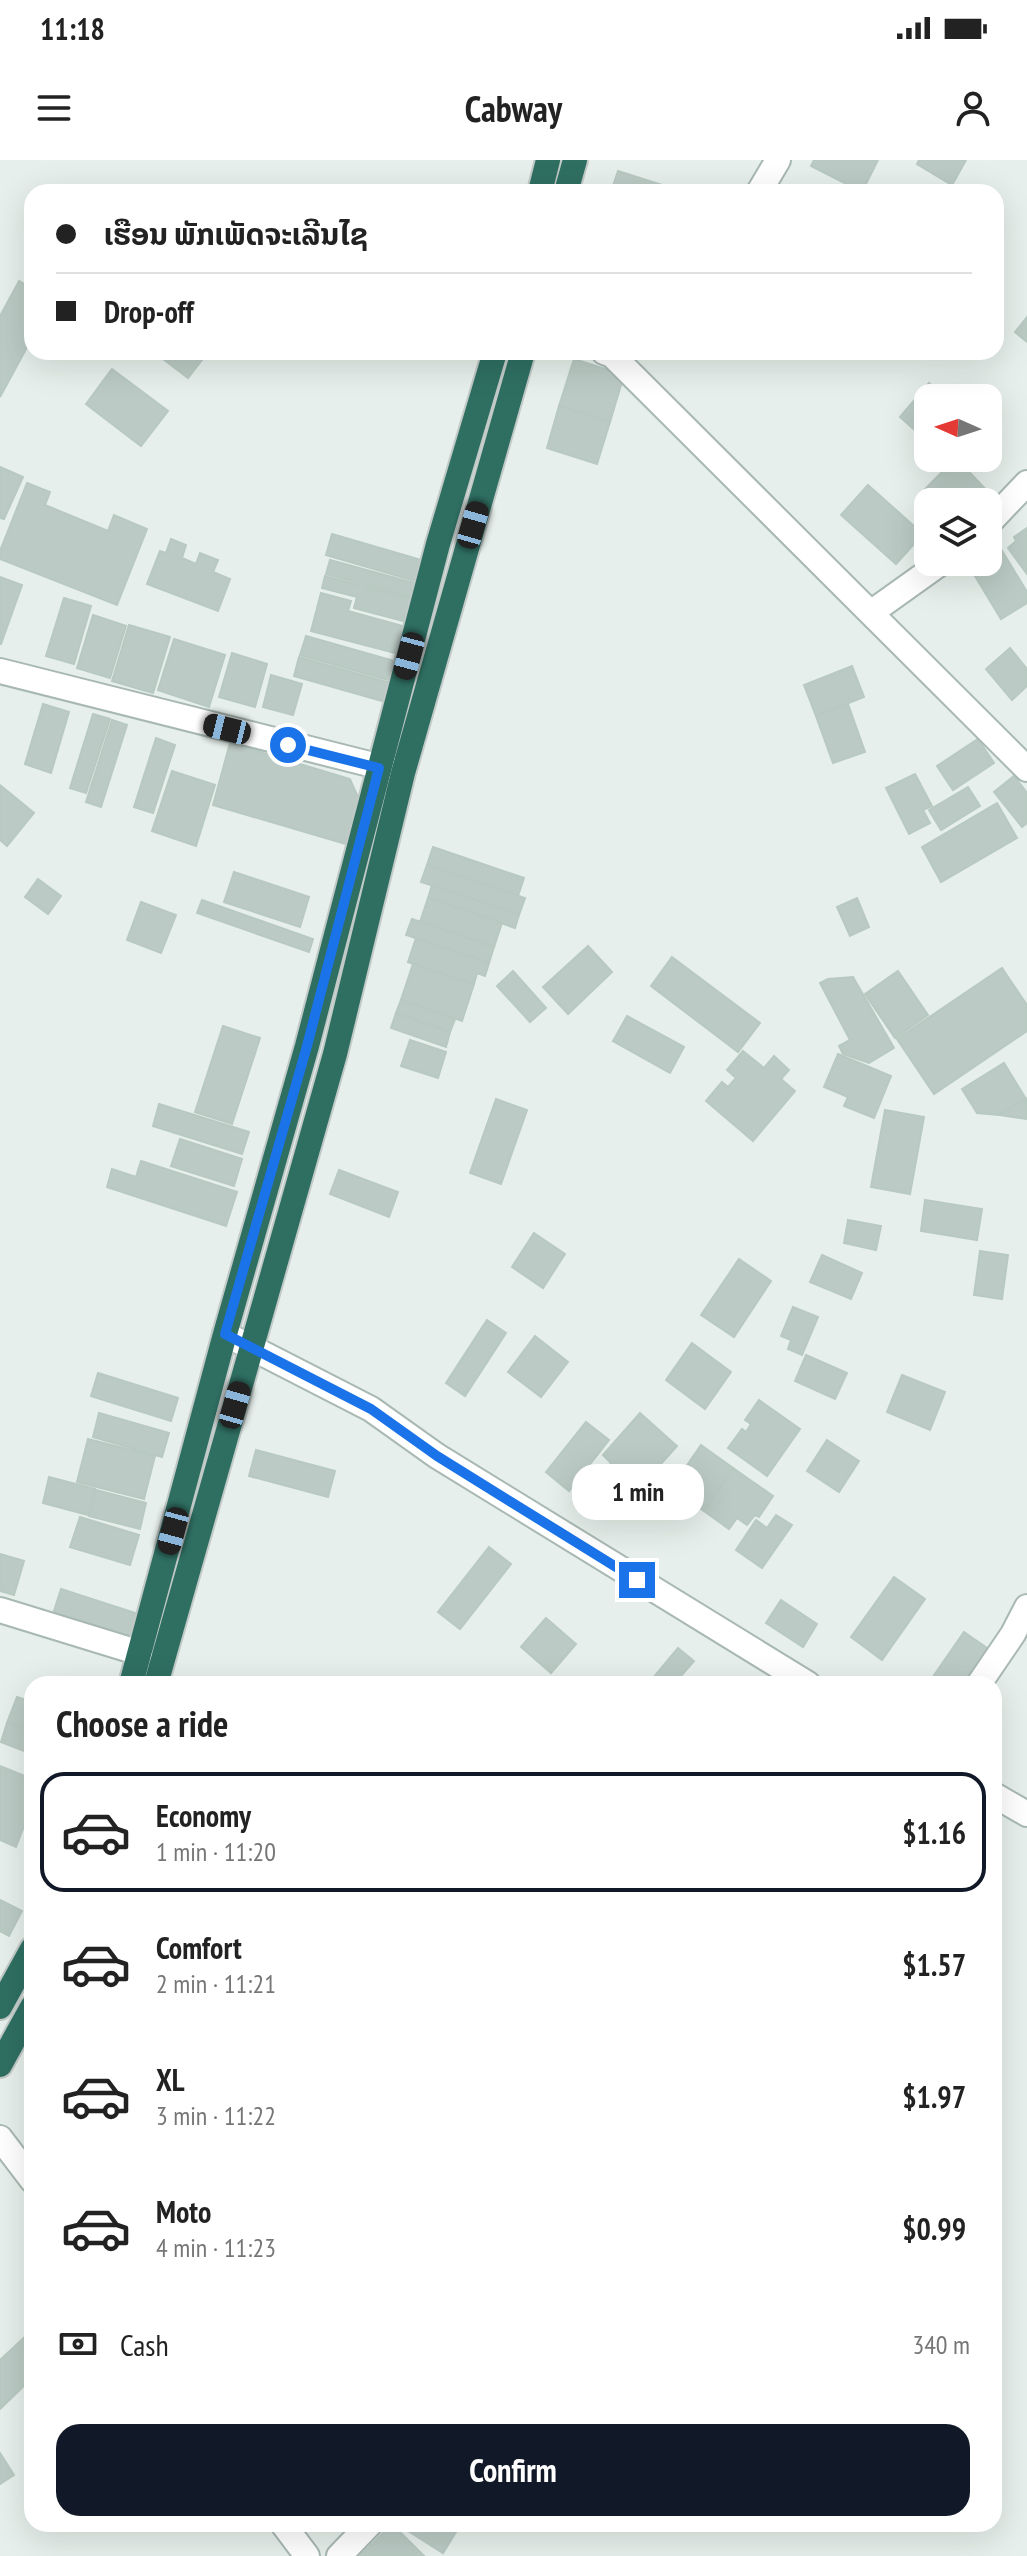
<!DOCTYPE html>
<meta charset="utf-8">
<style>
body{margin:0;font-family:"PT Sans Narrow","Noto Sans Lao",sans-serif;background:#f6f6f6;color:#222;height:100vh;display:flex;flex-direction:column;font-size:30px;white-space:nowrap}
*{box-sizing:border-box;margin:0}
p{font-size:26px;color:#767676}
.icon{flex:none;width:44px;height:44px;fill:none;stroke:currentColor;stroke-width:2;stroke-linecap:round;stroke-linejoin:round}
.map{position:relative;flex:1;overflow:hidden}
.details{position:absolute;left:24px;top:1516px;width:978px;height:856px;display:flex;flex-direction:column;background:#fff;border-radius:24px;box-shadow:0 8px 32px #0002}
.details>*{flex:none}
.hud{position:absolute;left:24px;top:24px;width:980px;height:176px;border-radius:24px;box-shadow:0 8px 32px #0002;display:grid;align-content:center;height:176px;padding:0 32px;background:#fff}
.needle{width:52px;rotate:273deg}
.fabs{position:absolute;left:914px;top:224px;display:grid;gap:16px}
.fabs a{display:grid;place-items:center;width:88px;height:88px;border-radius:16px;background:#fff;box-shadow:0 8px 32px #0002;font-size:40px}
.end{position:absolute;width:36px;height:36px;margin:-18px;border:10px solid #1a73e8;background:#fff;box-shadow:0 0 0 4px #fff}
.from{border-radius:50%}
.bubble{position:absolute;height:56px;border-radius:24px;background:#fff;box-shadow:0 8px 32px #0002;font-size:26px;font-weight:700;line-height:56px;text-align:center}
.car{position:absolute;width:24px;height:48px;margin:-24px -12px;border-radius:10px;box-shadow:0 0 6px 2px #0007;background:linear-gradient(#222 24%,#8ab4d8 0 40%,#222 0 76%,#8ab4d8 0 86%,#222 0)}
.hud b{display:flex;align-items:center;gap:28px;height:76px;font-size:30px}
.hud b+b{border-top:2px solid #e0e0e0}
.hud i{width:20px;height:20px;background:#222}
ul{padding:0;list-style:none}
li{display:flex;align-items:center;gap:24px;height:120px;margin:0 16px 12px;padding:0 16px;border:4px solid transparent;border-radius:24px}
li div{flex:1}
li b{display:block;font-size:30px}
li em{font-style:normal;font-weight:700}
li.active{border-color:#111827}
li>.icon{width:72px;height:72px;stroke-width:1.5}
h2{padding:0 32px;font-size:36px;line-height:96px}
.pay{display:flex;align-items:center;gap:20px;height:88px;padding:0 32px;font-size:30px}
.pay p{margin-inline-start:auto}
.action{display:flex;gap:16px;margin-top:auto;padding:16px 32px}
.action a{flex:1;height:92px;border-radius:24px;background:#111827;color:#fff;font-size:32px;font-weight:700;line-height:92px;text-align:center}
.status{display:flex;justify-content:space-between;align-items:center;height:56px;padding:0 40px;background:#fff;direction:ltr}
.status svg{height:22px;fill:currentColor}
header{display:flex;justify-content:space-between;align-items:center;height:104px;padding:0 32px;background:#fff;font-size:36px;font-weight:700}
.map>svg:first-child{display:block}
</style>
<div class="status"><b>11:18</b><svg viewBox="0 0 49 12"><path d="M0 12V9h3v3zM5 12V6h3v6zM10 12V3h3v9zM15 12V0h3v12zM26 1h20v11H26zM47 4h2v5h-2z"/></svg></div>
<header><svg class="icon" aria-label="menu" viewBox="0 0 24 24"><path d="M4 6h16M4 12h16M4 18h16"/></svg>Cabway<svg class="icon" aria-label="person" viewBox="0 0 24 24"><circle cx="12" cy="8" r="4"/><path d="M4 21q1-7 8-7t8 7"/></svg></header>
<div class="map">
<svg width="1027" height="2396" viewBox="0 0 1027 2396">
<rect width="100%" height="100%" fill="#e6efeb"/>
<!-- building -->
<g fill="#bbcac4" stroke="#b8c9c2" stroke-width="2">
<polygon points="814,0 878,0 862,32 811,6"/>
<polygon points="919,0 966,0 952,25 917,4"/>
<polygon points="618,11 684,32 611,32"/>
<polygon points="19,121 32,128 32,178 0,237 0,156"/>
<polygon points="1027,157 1027,182 1015,172"/>
<polygon points="154,192 208,192 188,218"/>
<polygon points="574,199 624,215 610,262 559,246"/>
<polygon points="112,209 168,251 141,286 86,244"/>
<polygon points="929,223 946,238 928,238 928,282 900,257"/>
<polygon points="559,246 610,262 597,304 547,288"/>
<polygon points="956,298 992,336 986,342 937,342 925,329"/>
<polygon points="0,307 23,317 4,359 0,358"/>
<polygon points="27,323 50,332 45,345 108,371 114,355 147,369 117,445 0,399 0,391"/>
<polygon points="868,325 923,374 896,404 841,355"/>
<polygon points="1027,368 1027,414 1008,388 1016,381 1014,377"/>
<polygon points="332,374 421,400 415,421 326,395"/>
<polygon points="171,379 186,385 182,398 196,404 200,393 218,400 213,412 230,419 218,451 147,424 160,391 166,393"/>
<polygon points="998,384 1027,432 1027,443 1001,459 967,403 988,402 988,390"/>
<polygon points="330,400 418,424 415,438 326,414"/>
<polygon points="325,416 413,439 407,462 354,448 357,437 322,428"/>
<polygon points="0,417 22,425 1,484 0,484"/>
<polygon points="321,433 351,441 348,451 406,467 399,494 311,471"/>
<polygon points="64,438 91,446 74,504 46,496"/>
<polygon points="93,455 126,466 110,518 77,508"/>
<polygon points="129,465 170,477 153,533 112,521"/>
<polygon points="306,476 401,503 395,522 300,495"/>
<polygon points="174,479 225,495 209,547 158,530"/>
<polygon points="1010,488 1027,509 1027,526 1012,540 986,509"/>
<polygon points="232,493 267,504 255,547 219,537"/>
<polygon points="299,497 394,524 389,543 294,516"/>
<polygon points="852,506 864,537 816,556 804,525"/>
<polygon points="271,515 302,524 293,555 263,547"/>
<polygon points="43,544 69,552 51,613 25,604"/>
<polygon points="848,544 865,592 833,603 816,556"/>
<polygon points="93,554 110,559 86,633 70,628"/>
<polygon points="112,560 127,565 101,647 86,642"/>
<polygon points="156,578 175,585 153,653 134,647"/>
<polygon points="978,579 994,603 953,630 937,606"/>
<polygon points="230,583 350,619 361,644 349,685 213,645"/>
<polygon points="172,611 215,625 196,686 152,671"/>
<polygon points="915,614 932,646 923,650 930,663 909,674 886,628"/>
<polygon points="1014,616 1027,633 1027,663 1022,667 994,632"/>
<polygon points="0,625 34,653 7,686 0,680"/>
<polygon points="968,627 980,646 941,670 929,650"/>
<polygon points="997,643 1017,678 941,722 922,687"/>
<polygon points="433,687 524,718 518,736 427,705"/>
<polygon points="427,705 525,738 519,755 421,722"/>
<polygon points="234,712 309,737 300,767 224,742"/>
<polygon points="38,719 61,736 48,754 25,737"/>
<polygon points="432,725 519,755 515,768 428,738"/>
<polygon points="428,738 502,763 494,787 420,762"/>
<polygon points="857,738 869,767 850,776 837,747"/>
<polygon points="202,740 313,779 309,792 197,753"/>
<polygon points="141,742 176,755 161,793 127,780"/>
<polygon points="412,759 494,787 489,803 406,775"/>
<polygon points="416,778 489,803 485,816 477,813 474,824 408,802"/>
<polygon points="588,786 612,812 568,854 543,827"/>
<polygon points="672,797 760,863 738,892 651,826"/>
<polygon points="413,804 474,824 462,861 401,840"/>
<polygon points="1002,808 1027,845 1027,871 934,934 897,879"/>
<polygon points="513,811 546,848 530,862 497,826"/>
<polygon points="898,811 928,855 895,878 865,834"/>
<polygon points="853,817 894,888 869,903 843,894 839,886 850,880 820,823 828,819"/>
<polygon points="401,840 455,859 450,872 396,853"/>
<polygon points="396,853 450,872 446,887 391,868"/>
<polygon points="627,856 684,887 670,913 613,881"/>
<polygon points="223,866 260,878 232,964 195,952"/>
<polygon points="410,880 446,892 438,918 401,906"/>
<polygon points="743,891 764,908 774,896 789,910 781,919 795,931 753,981 706,941 722,922 728,927 736,918 727,910"/>
<polygon points="838,894 891,916 874,958 844,946 848,937 824,927"/>
<polygon points="1004,903 1026,939 999,955 977,953 962,929"/>
<polygon points="496,939 527,950 501,1024 470,1013"/>
<polygon points="1026,939 1027,959 999,955"/>
<polygon points="159,944 249,972 242,994 153,966"/>
<polygon points="885,950 924,957 910,1034 871,1027"/>
<polygon points="180,979 242,999 234,1026 171,1006"/>
<polygon points="141,1001 237,1032 226,1066 107,1027 112,1009 136,1017"/>
<polygon points="339,1010 398,1032 389,1057 330,1034"/>
<polygon points="925,1040 982,1049 977,1080 921,1071"/>
<polygon points="848,1060 881,1066 876,1090 844,1083"/>
<polygon points="534,1073 565,1094 543,1128 512,1107"/>
<polygon points="980,1091 1008,1095 1002,1139 974,1135"/>
<polygon points="822,1095 862,1113 851,1139 810,1122"/>
<polygon points="739,1099 771,1121 734,1177 701,1155"/>
<polygon points="793,1147 818,1157 802,1195 788,1189 791,1180 781,1176"/>
<polygon points="487,1160 506,1173 465,1236 446,1223"/>
<polygon points="535,1176 568,1202 541,1237 508,1212"/>
<polygon points="692,1183 731,1212 705,1249 666,1220"/>
<polygon points="806,1195 847,1213 835,1239 795,1221"/>
<polygon points="98,1213 178,1238 171,1261 91,1236"/>
<polygon points="902,1215 945,1232 930,1270 887,1252"/>
<polygon points="759,1240 800,1269 767,1316 728,1288 742,1269 746,1272 751,1264 745,1260"/>
<polygon points="99,1253 169,1273 162,1297 93,1277"/>
<polygon points="640,1253 677,1286 642,1325 632,1315 624,1324 606,1309 611,1303 603,1295"/>
<polygon points="586,1262 609,1280 569,1331 546,1312"/>
<polygon points="88,1279 155,1296 144,1339 77,1322"/>
<polygon points="827,1280 859,1301 839,1332 807,1311"/>
<polygon points="701,1285 733,1308 704,1351 680,1335 686,1326 677,1320"/>
<polygon points="256,1290 335,1311 328,1337 249,1316"/>
<polygon points="733,1308 773,1336 759,1357 755,1355 747,1365 737,1358 729,1369 704,1351"/>
<polygon points="49,1317 95,1329 88,1355 43,1343"/>
<polygon points="96,1330 146,1343 140,1369 89,1356"/>
<polygon points="776,1355 792,1365 762,1408 736,1390 756,1360 767,1368"/>
<polygon points="80,1357 139,1375 130,1405 70,1387"/>
<polygon points="489,1387 511,1404 460,1469 438,1452"/>
<polygon points="0,1394 24,1401 14,1435 0,1431"/>
<polygon points="894,1417 925,1439 882,1500 851,1477"/>
<polygon points="61,1429 138,1454 130,1479 53,1454"/>
<polygon points="781,1440 817,1464 803,1487 766,1463"/>
<polygon points="546,1458 576,1484 551,1513 521,1487"/>
<polygon points="964,1472 990,1490 966,1524 928,1524"/>
<polygon points="678,1488 694,1501 674,1524 648,1524"/>
<polygon points="17,1537 32,1542 32,1572 7,1563"/>
<polygon points="7,1563 32,1572 32,1594 1,1582"/>
<polygon points="0,1606 32,1619 32,1645 16,1687 0,1680"/>
<polygon points="0,1740 22,1751 9,1776 0,1771"/>
<polygon points="29,2173 32,2176 32,2218 0,2249 0,2200"/>
<polygon points="0,2293 14,2315 0,2324"/>
<polygon points="392,2364 424,2396 360,2396"/>
<polygon points="397,2364 461,2364 443,2393"/>
</g>
<g fill="none" stroke-linecap="round" stroke-linejoin="round">
<!-- street casing -->
<g stroke="#a8b8b2" stroke-width="28">
<g id="street">
<polyline points="759,32 778,0"/>
<polyline points="604,192 612,195 1027,609"/>
<polyline points="988,364 1027,323"/>
<polyline points="872,452 942,402"/>
<polyline points="0,511 397,611"/>
<polyline points="225,1174 371,1249 437,1296 808,1524"/>
<polyline points="0,1450 140,1493"/>
<polyline points="979,1524 1013,1474 1027,1447"/>
<polyline points="994,1635 1027,1654"/>
<polyline points="0,1978 32,2020"/>
<polyline points="283,2364 307,2396"/>
<polyline points="339,2396 370,2364"/>
</g>
</g>
<!-- highway casing -->
<g stroke="#c2cac8" stroke-width="28">
<g id="highway">
<polyline points="540,32 548,0"/>
<polyline points="566,32 575,0"/>
<polyline points="131,1524 225,1174 307,886 438,384 495,192"/>
<polyline points="156,1524 335,894 403,613 523,192"/>
<polyline points="0,1847 32,1789"/>
<polyline points="0,1905 32,1847"/>
</g>
</g>
<!-- street -->
<use href="#street" stroke="#fff" stroke-width="24"/>
<!-- highway -->
<use href="#highway" stroke="#2f6f62" stroke-width="24"/>
</g>
<g fill="none" stroke-linecap="round" stroke-linejoin="round">
<!-- route -->
<polyline stroke="#1a73e8" stroke-width="10" points="288,585 379,608 307,886 225,1174 371,1249 437,1296 637,1420"/>
</g>
</svg>
<div class="fabs">
<a><svg class="needle" viewBox="-14 -14 28 28"><path d="M0-13l5 13h-10z" fill="#e53935"/><path d="M0 13l5-13h-10z" fill="#767676"/></svg></a>
<a><svg class="icon" aria-label="layers" viewBox="0 0 24 24"><path d="M12 4l9 5-9 5-9-5zM3 14l9 5 9-5"/></svg></a>
</div>
<i class="end from" style="left:288px;top:585px"></i>
<i class="end" style="left:637px;top:1420px"></i>
<div class="bubble" style="left:572px;top:1304px;width:132px">1 min</div>
<i class="car" style="left:473px;top:365px;rotate:16deg"></i>
<i class="car" style="left:409px;top:496px;rotate:195deg"></i>
<i class="car" style="left:227px;top:569px;rotate:284deg"></i>
<i class="car" style="left:235px;top:1245px;rotate:16deg"></i>
<i class="car" style="left:173px;top:1371px;rotate:195deg"></i>
<div class="hud">
<b><i class="from"></i>ເຮືອນ ພັກເພັດຈະເລີນໄຊ</b>
<b><i></i>Drop-off</b>
</div>
<section class="details">
<h2>Choose a ride</h2>
<ul>
<li class="active"><svg class="icon" aria-label="car" viewBox="0 0 24 24"><path d="M5 17H2v-5l4-1 3-4h7l3 4 3 1v5h-3M9 17h6M6 11h13"/><circle cx="7" cy="17" r="2"/><circle cx="17" cy="17" r="2"/></svg><div><b>Economy</b><p>1 min · 11:20</p></div><em>$1.16</em></li>
<li><svg class="icon" aria-label="car" viewBox="0 0 24 24"><path d="M5 17H2v-5l4-1 3-4h7l3 4 3 1v5h-3M9 17h6M6 11h13"/><circle cx="7" cy="17" r="2"/><circle cx="17" cy="17" r="2"/></svg><div><b>Comfort</b><p>2 min · 11:21</p></div><em>$1.57</em></li>
<li><svg class="icon" aria-label="car" viewBox="0 0 24 24"><path d="M5 17H2v-5l4-1 3-4h7l3 4 3 1v5h-3M9 17h6M6 11h13"/><circle cx="7" cy="17" r="2"/><circle cx="17" cy="17" r="2"/></svg><div><b>XL</b><p>3 min · 11:22</p></div><em>$1.97</em></li>
<li><svg class="icon" aria-label="car" viewBox="0 0 24 24"><path d="M5 17H2v-5l4-1 3-4h7l3 4 3 1v5h-3M9 17h6M6 11h13"/><circle cx="7" cy="17" r="2"/><circle cx="17" cy="17" r="2"/></svg><div><b>Moto</b><p>4 min · 11:23</p></div><em>$0.99</em></li>
</ul>
<div class="pay"><svg class="icon" aria-label="cash" viewBox="0 0 24 24"><path d="M3 7h18v10H3z"/><circle cx="12" cy="12" r="2"/></svg>Cash<p>340 m</p></div>
<div class="action"><a>Confirm</a></div>
</section>
</div>
